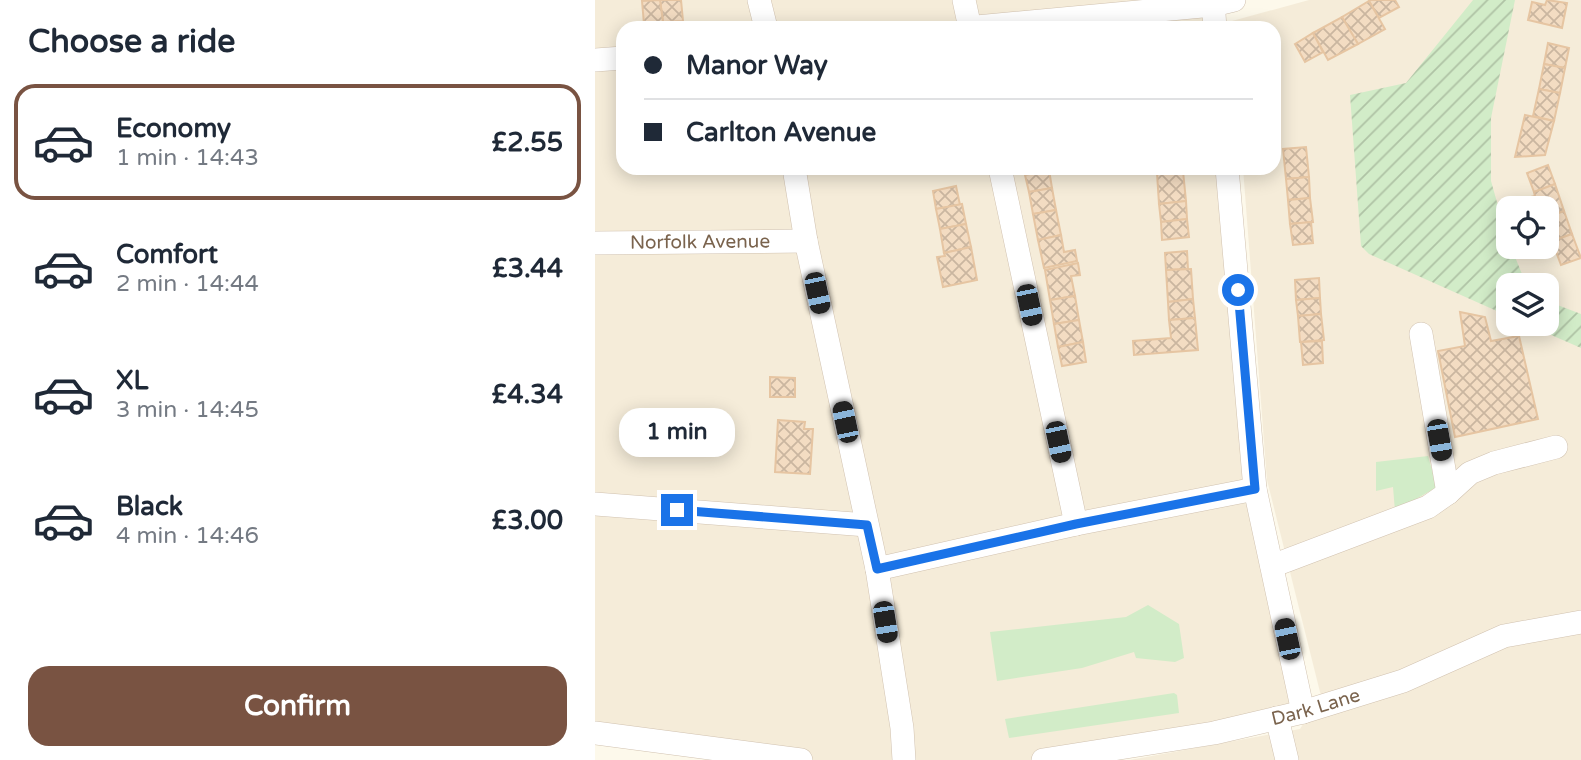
<!DOCTYPE html>
<meta charset="utf-8">
<style>
body{margin:0;font-family:"Varela Round",sans-serif;background:#f6f6f7;color:#1f2937;height:100vh;display:flex;flex-direction:column;font-size:26px;white-space:nowrap}
*{box-sizing:border-box;margin:0}
p{font-size:23px;color:#747a83}
.icon{flex:none;width:38px;height:38px;fill:none;stroke:currentColor;stroke-width:2;stroke-linecap:round;stroke-linejoin:round}
.map{position:relative;flex:1;overflow:hidden}
.drawer{display:flex;flex-direction:column;background:#fff;width:595px}
.drawer>*{flex:none}
.banner{position:absolute;left:21px;top:21px;width:665px;height:154px;border-radius:21px;box-shadow:0 4px 18px #0003;display:grid;align-content:center;height:154px;padding:0 28px;background:#fff}
.controls{position:absolute;left:901px;top:196px;display:grid;gap:14px}
.controls a{display:grid;place-items:center;width:63px;height:63px;border-radius:14px;background:#fff;box-shadow:0 4px 18px #0003;font-size:35px}
.end{position:absolute;width:32px;height:32px;margin:-16px;border:9px solid #1a73e8;background:#fff;box-shadow:0 0 0 4px #fff}
.from{border-radius:50%}
.bubble{position:absolute;height:49px;border-radius:21px;background:#fff;box-shadow:0 4px 18px #0003;font-size:23px;font-weight:700;line-height:49px;text-align:center}
.car{position:absolute;width:21px;height:42px;margin:-21px -10px;border-radius:9px;box-shadow:0 0 5px 2px #0007;background:linear-gradient(#222 24%,#8ab4d8 0 40%,#222 0 76%,#8ab4d8 0 86%,#222 0)}
.banner b{display:flex;align-items:center;gap:24px;height:66px;font-size:26px}
.banner b+b{border-top:2px solid #e0e1e3}
.banner i{width:18px;height:18px;background:#1f2937}
ul{padding:0;list-style:none}
li{display:flex;align-items:center;gap:21px;height:116px;margin:0 14px 10px;padding:0 14px;border:4px solid transparent;border-radius:21px}
li div{flex:1}
li b{display:block;font-size:26px}
li em{font-style:normal;font-weight:700}
li.selected{border-color:#795342}
li>.icon{width:63px;height:63px;stroke-width:1.5}
h2{padding:0 28px;font-size:32px;line-height:84px}
.primary-button{display:flex;gap:14px;margin-top:auto;padding:14px 28px}
.primary-button a{flex:1;height:80px;border-radius:21px;background:#795342;color:#fff;font-size:28px;font-weight:700;line-height:80px;text-align:center}
main{display:flex;flex:1;min-height:0}
.map>svg:first-child{display:block}
</style>
<main>
<section class="drawer">
<h2>Choose a ride</h2>
<ul>
<li class="selected"><svg class="icon" aria-label="car" viewBox="0 0 24 24"><path d="M5 17H2v-5l4-1 3-4h7l3 4 3 1v5h-3M9 17h6M6 11h13"/><circle cx="7" cy="17" r="2"/><circle cx="17" cy="17" r="2"/></svg><div><b>Economy</b><p>1 min · 14:43</p></div><em>£2.55</em></li>
<li><svg class="icon" aria-label="car" viewBox="0 0 24 24"><path d="M5 17H2v-5l4-1 3-4h7l3 4 3 1v5h-3M9 17h6M6 11h13"/><circle cx="7" cy="17" r="2"/><circle cx="17" cy="17" r="2"/></svg><div><b>Comfort</b><p>2 min · 14:44</p></div><em>£3.44</em></li>
<li><svg class="icon" aria-label="car" viewBox="0 0 24 24"><path d="M5 17H2v-5l4-1 3-4h7l3 4 3 1v5h-3M9 17h6M6 11h13"/><circle cx="7" cy="17" r="2"/><circle cx="17" cy="17" r="2"/></svg><div><b>XL</b><p>3 min · 14:45</p></div><em>£4.34</em></li>
<li><svg class="icon" aria-label="car" viewBox="0 0 24 24"><path d="M5 17H2v-5l4-1 3-4h7l3 4 3 1v5h-3M9 17h6M6 11h13"/><circle cx="7" cy="17" r="2"/><circle cx="17" cy="17" r="2"/></svg><div><b>Black</b><p>4 min · 14:46</p></div><em>£3.00</em></li>
</ul>
<div class="primary-button"><a>Confirm</a></div>
</section>
<div class="map">
<svg width="986" height="760" viewBox="0 0 986 760">
<defs>
<pattern id="garden-furrows" width="10" height="10" patternUnits="userSpaceOnUse" patternTransform="scale(1.75)"><rect width="10" height="10" fill="#d2ecc8"/><path d="M-1 1l2-2M0 10L10 0M9 11l2-2" fill="none" stroke="#afc3a5"/></pattern>
<pattern id="building-cross-hatch" width="8" height="8" patternUnits="userSpaceOnUse" patternTransform="scale(1.75)"><rect width="8" height="8" fill="#f3dcc2"/><path d="M0 0l8 8M0 8l8-8" fill="none" stroke="#cab6a0"/></pattern>
</defs>
<rect width="100%" height="100%" fill="#fdf9eb"/>
<!-- residential -->
<g fill="#f5ecd9" fill-rule="evenodd">
<polygon points="0,0 639,0 620,28 28,28 28,168 632,168 660,489 708,712 448,760 206,760 0,733"/>
<path d="M714 0H986V760H535L705 729 726 696 672 480 648 168H679V28H637V21ZM914 208H952V247H914ZM914 285H952V324H914Z"/>
</g>
<!-- park -->
<g fill="#d2ecc8">
<polygon points="833,456 842,487 800,511 798,487 781,491 781,462"/>
<polygon points="553,605 584,624 589,658 580,662 541,658 539,652 487,668 402,681 395,632 531,617"/>
<polygon points="579,693 582,695 584,713 414,738 410,719"/>
</g>
<!-- garden -->
<g fill="url(#garden-furrows)">
<polygon points="878,0 920,0 896,118 896,181 913,241 914,247 916,247 929,279 936,285 914,285 913,316 774,254 766,246 755,95 811,83"/>
<polygon points="952,301 986,314 986,348 931,324 952,324"/>
</g>
<!-- building -->
<g fill="url(#building-cross-hatch)" stroke="#e6c5a2" stroke-width="2">
<polygon points="65,0 86,0 88,21 68,22"/>
<polygon points="65,0 68,22 49,24 47,1"/>
<polygon points="775,0 800,0 804,7 784,18 774,1"/>
<polygon points="952,0 972,3 967,28 933,20 937,2 950,5"/>
<polygon points="774,1 790,29 763,44 747,17"/>
<polygon points="747,17 763,44 733,60 718,33"/>
<polygon points="718,33 728,52 710,62 700,44"/>
<polygon points="953,43 974,48 970,68 949,64"/>
<polygon points="949,64 970,68 965,93 944,89"/>
<polygon points="944,89 965,93 959,121 938,116"/>
<polygon points="930,115 959,121 950,155 920,157"/>
<polygon points="711,147 714,177 691,179 688,149"/>
<polygon points="953,165 960,184 939,192 932,173"/>
<polygon points="454,170 457,188 434,192 430,175"/>
<polygon points="588,171 591,201 564,204 562,173"/>
<polygon points="714,177 715,198 693,200 691,179"/>
<polygon points="960,184 969,211 952,217 952,208 936,208 932,198 940,196 939,192"/>
<polygon points="361,186 365,205 341,209 338,191"/>
<polygon points="457,188 461,210 438,214 434,192"/>
<polygon points="715,198 718,222 695,224 693,200"/>
<polygon points="591,201 592,219 566,222 564,204"/>
<polygon points="367,204 371,224 345,229 341,209"/>
<polygon points="461,210 466,235 443,240 438,214"/>
<polygon points="969,211 977,234 957,241 952,227 952,217"/>
<polygon points="592,219 594,237 567,240 566,222"/>
<polygon points="716,222 718,243 698,245 695,224"/>
<polygon points="371,224 376,247 349,253 345,229"/>
<polygon points="977,234 986,258 966,265 957,241"/>
<polygon points="466,235 469,252 480,250 482,261 449,268 443,240"/>
<polygon points="376,247 382,280 348,287 342,257 350,256 349,253"/>
<polygon points="592,251 593,269 571,270 570,253"/>
<polygon points="483,263 485,275 476,276 480,296 455,300 450,270"/>
<polygon points="596,269 598,299 573,302 571,270"/>
<polygon points="724,278 725,298 701,300 700,280"/>
<polygon points="480,296 484,320 459,324 455,300"/>
<polygon points="725,298 726,314 703,316 701,300"/>
<polygon points="598,299 600,318 574,320 573,302"/>
<polygon points="865,312 890,317 896,341 924,336 943,419 860,437 843,351 870,346"/>
<polygon points="726,314 729,340 705,342 703,316"/>
<polygon points="600,318 603,350 539,355 538,341 576,338 574,320"/>
<polygon points="484,320 488,342 463,347 459,324"/>
<polygon points="727,341 728,363 708,365 706,342"/>
<polygon points="488,342 491,362 467,366 463,347"/>
<polygon points="175,377 200,378 200,397 175,397"/>
<polygon points="183,420 210,422 209,429 218,429 215,474 180,472"/>
</g>
<g fill="none" stroke-linecap="round" stroke-linejoin="round">
<!-- minor casing -->
<g stroke="#d1c2b0" stroke-width="24">
<g id="minor">
<polyline points="164,0 171,28"/>
<polyline points="369,0 375,28"/>
<polyline points="618,0 620,28"/>
<polyline points="371,28 618,5 639,0"/>
<polyline points="0,60 28,58"/>
<polyline points="199,168 211,241 282,569 307,728 309,760"/>
<polyline points="405,168 481,524"/>
<polyline points="632,168 660,489 708,712"/>
<path id="s1" d="M0 243 211 241"/>
<polyline points="826,334 853,493"/>
<polyline points="0,504 272,525"/>
<polyline points="677,566 833,507 853,493 875,473 899,463 961,447"/>
<polyline points="282,569 481,524 660,489"/>
<polyline points="682,718 692,760"/>
<polyline points="0,733 206,760"/>
<path id="s2" d="M448 760 619 733 708 712 808 681 909 636 986 622"/>
</g>
</g>
<!-- minor -->
<use href="#minor" stroke="#fff" stroke-width="23"/>
</g>
<g fill="none" stroke-linecap="round" stroke-linejoin="round">
<!-- route -->
<polyline stroke="#1a73e8" stroke-width="9" points="82,510 272,525 282,569 481,524 660,489 643,290"/>
</g>
<g text-anchor="middle" dominant-baseline="central" stroke-width="5" stroke-linejoin="round" paint-order="stroke">
<!-- street labels -->
<g font-size="19" fill="#7a634d" stroke="#fffcf3">
<text stroke="none"><textPath href="#s1" startOffset="105">Norfolk Avenue</textPath></text>
<text stroke="none"><textPath href="#s2" startOffset="278">Dark Lane</textPath></text>
</g>
</g>
</svg>
<div class="controls">
<a><svg class="icon" aria-label="locate" viewBox="0 0 24 24"><circle cx="12" cy="12" r="6"/><path d="M12 2v4M12 18v4M2 12h4M18 12h4"/></svg></a>
<a><svg class="icon" aria-label="layers" viewBox="0 0 24 24"><path d="M12 4l9 5-9 5-9-5zM3 14l9 5 9-5"/></svg></a>
</div>
<i class="end from" style="left:643px;top:290px"></i>
<i class="end" style="left:82px;top:510px"></i>
<div class="bubble" style="left:24px;top:408px;width:116px">1 min</div>
<i class="car" style="left:222px;top:293px;rotate:168deg"></i>
<i class="car" style="left:434px;top:305px;rotate:168deg"></i>
<i class="car" style="left:250px;top:422px;rotate:348deg"></i>
<i class="car" style="left:844px;top:440px;rotate:170deg"></i>
<i class="car" style="left:463px;top:442px;rotate:168deg"></i>
<i class="car" style="left:290px;top:622px;rotate:171deg"></i>
<i class="car" style="left:692px;top:639px;rotate:348deg"></i>
<div class="banner">
<b><i class="from"></i>Manor Way</b>
<b><i></i>Carlton Avenue</b>
</div>
</div>
</main>
